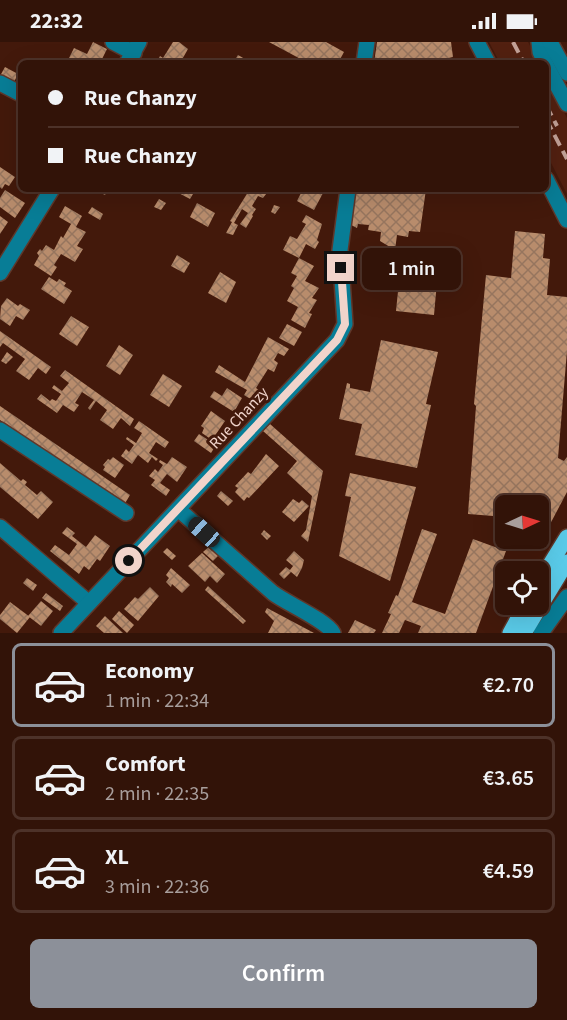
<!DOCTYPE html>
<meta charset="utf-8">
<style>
body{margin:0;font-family:"Source Sans 3",sans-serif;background:#3a1c12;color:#f1f3f6;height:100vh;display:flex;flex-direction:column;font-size:22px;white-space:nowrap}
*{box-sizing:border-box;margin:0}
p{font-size:20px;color:#a89e9c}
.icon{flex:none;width:33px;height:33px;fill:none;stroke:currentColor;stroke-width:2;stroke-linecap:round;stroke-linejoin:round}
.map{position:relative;height:591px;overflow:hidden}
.side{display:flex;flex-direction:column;background:#321308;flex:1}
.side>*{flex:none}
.banner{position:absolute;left:18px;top:18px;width:531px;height:132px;border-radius:9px;box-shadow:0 6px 24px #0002,0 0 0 2px #4d3229;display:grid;align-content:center;height:132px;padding:0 30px;background:#321308}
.needle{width:39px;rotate:86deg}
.fabs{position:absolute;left:495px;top:453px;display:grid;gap:12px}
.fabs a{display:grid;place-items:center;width:54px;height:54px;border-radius:9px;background:#321308;box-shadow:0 6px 24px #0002,0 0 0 2px #4d3229;font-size:30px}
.end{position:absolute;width:27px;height:27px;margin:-14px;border:8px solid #f1d4cb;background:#111;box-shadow:0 0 0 3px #111}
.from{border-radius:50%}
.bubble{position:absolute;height:42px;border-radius:9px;background:#321308;box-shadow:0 6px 24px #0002,0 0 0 2px #4d3229;font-size:20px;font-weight:600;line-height:42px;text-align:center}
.car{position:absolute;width:18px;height:36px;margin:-18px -9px;border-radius:8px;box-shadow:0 0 4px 2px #0007;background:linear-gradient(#222 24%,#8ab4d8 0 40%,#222 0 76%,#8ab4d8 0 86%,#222 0)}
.banner b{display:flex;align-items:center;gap:21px;height:57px;font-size:22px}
.banner b+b{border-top:2px solid #4d3229}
.banner i{width:15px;height:15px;background:#f1f3f6}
ul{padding:10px 0 0;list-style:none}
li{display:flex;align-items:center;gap:18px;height:84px;margin:0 12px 9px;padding:0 18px;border:3px solid #4d3229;border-radius:9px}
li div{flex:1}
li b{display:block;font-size:22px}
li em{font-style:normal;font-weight:600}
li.selected{border-color:#8c9099}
li>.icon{width:54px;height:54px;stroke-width:1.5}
.cta{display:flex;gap:12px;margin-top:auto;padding:12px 30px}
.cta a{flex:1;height:69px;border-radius:9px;background:#8c9099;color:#fff;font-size:24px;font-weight:600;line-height:69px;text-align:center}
.status{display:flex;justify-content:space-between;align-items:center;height:42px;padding:0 30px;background:#321308;direction:ltr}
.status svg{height:16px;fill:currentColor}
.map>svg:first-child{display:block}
</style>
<div class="status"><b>22:32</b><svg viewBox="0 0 49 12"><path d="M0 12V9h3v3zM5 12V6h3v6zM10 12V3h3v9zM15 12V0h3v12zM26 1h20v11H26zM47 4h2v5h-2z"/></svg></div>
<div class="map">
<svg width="567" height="591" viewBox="0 0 567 591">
<defs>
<pattern id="building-cross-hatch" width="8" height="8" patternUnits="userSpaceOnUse" patternTransform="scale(1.5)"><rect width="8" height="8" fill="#b88c6c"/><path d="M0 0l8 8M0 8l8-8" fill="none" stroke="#96755e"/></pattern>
</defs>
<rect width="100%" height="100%" fill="#43190b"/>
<!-- built -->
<g fill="#522010">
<polygon points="489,0 528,0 539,21 500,21"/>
<polygon points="546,35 567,76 567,152 546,111"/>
</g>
<!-- building -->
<g fill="url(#building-cross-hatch)">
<polygon points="93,0 107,7 101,19 99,18 97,21 74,21 68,18 74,6 87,12"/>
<polygon points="173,0 179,0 188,7 180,21 156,21 160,14 163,16"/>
<polygon points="269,0 326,0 344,10 338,21 308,21"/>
<polygon points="377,0 451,0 453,15 444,17 444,21 374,21"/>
<polygon points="238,13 252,21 233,21"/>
<polygon points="5,25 18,32 12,44 0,34"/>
<polygon points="0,125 15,135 9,144 5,142 2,147 0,145"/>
<polygon points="93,147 115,147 112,152 107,149 105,153"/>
<polygon points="171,147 196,147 190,157"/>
<polygon points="250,147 270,147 263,156 258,154 252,164 256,167 252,173 253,174 246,186 240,182 248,171 242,167 234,181 238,183 233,193 226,191 232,180 230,179"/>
<polygon points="294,147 314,147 323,151 314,168 297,159 301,151"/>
<polygon points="356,147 426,147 420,190 409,189 408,195 397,193 395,208 380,199 381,190 368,188 369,183 358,182 357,186 351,183"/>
<polygon points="5,148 25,161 15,176 0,165 0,156"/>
<polygon points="159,157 166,161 161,168 154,165"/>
<polygon points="197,161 215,171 208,185 190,175"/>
<polygon points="274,163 280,165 275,172 271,170"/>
<polygon points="65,164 82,174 76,185 86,190 77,204 83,207 75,220 61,212 54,223 57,225 51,234 34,223 39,214 37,211 40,207 42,209 46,203 54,208 61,194 63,196 71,182 59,175"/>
<polygon points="92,165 103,172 100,178 88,171"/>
<polygon points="306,173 322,182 317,198 319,200 315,207 306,202 299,216 283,208 290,194 297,197 306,182 302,180"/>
<polygon points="0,174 8,180 0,192"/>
<polygon points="515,189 545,192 543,216 550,217 547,253 567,255 567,309 558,416 564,419 567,415 567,450 538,505 523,501 526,496 538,496 538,464 506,464 506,475 468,472 476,364 474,362 486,233 511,236"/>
<polygon points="177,213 190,221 184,231 171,224"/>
<polygon points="299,216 314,224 305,239 319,246 312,256 317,258 309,271 312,272 305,286 291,278 298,265 287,259 294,246 291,244 297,234 291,231"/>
<polygon points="220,230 236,240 226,261 208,251"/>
<polygon points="49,235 57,240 59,237 66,241 64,244 72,249 64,262 41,247"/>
<polygon points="411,238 437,240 434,273 396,269 398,249 410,250"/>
<polygon points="7,256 18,264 20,262 30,268 23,278 16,274 10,284 0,277 1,264"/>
<polygon points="71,274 89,285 77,304 59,292"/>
<polygon points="287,282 302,290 294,304 279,296"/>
<polygon points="0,289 51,325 46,332 38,326 29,338 16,329 25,317 3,301 0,305"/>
<polygon points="268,295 289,307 284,314 278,311 274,318 278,321 274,330 268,327 256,346 263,351 258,359 254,356 252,358 244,353 247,348 215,330 219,323 245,340"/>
<polygon points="381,298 438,310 426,362 431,363 417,426 355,413 362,382 339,377 347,341 350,342 350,346 370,350"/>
<polygon points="119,303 133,313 120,333 106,324"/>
<polygon points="7,310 13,315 6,322 1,319"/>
<polygon points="65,328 134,377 130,384 121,376 113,387 100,378 107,368 96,359 90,368 88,366 94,358 82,350 75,361 79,363 74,370 63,363 57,371 37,357 41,352 50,359 52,357 56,359 61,352 52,346 54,343 62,349 69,341 60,334"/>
<polygon points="163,332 182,344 169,365 150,353"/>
<polygon points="227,346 242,356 234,370 210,355 214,349 222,354"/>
<polygon points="0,364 130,453 124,463 0,378"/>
<polygon points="211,369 225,379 212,398 202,391 204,386 201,384"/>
<polygon points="139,379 169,400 165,406 156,400 149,411 158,417 156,419 152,415 148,421 138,413 132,422 121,414 126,407 129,410 134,403 126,397 127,395 136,401 142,391 134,386"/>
<polygon points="270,382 323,429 308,500 301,494 306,488 312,454 287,431 297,419 263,389"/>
<polygon points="199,392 216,403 211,411 194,399"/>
<polygon points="266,412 279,424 249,456 247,455 244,459 235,450 238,446 235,444 248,430 251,432"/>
<polygon points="113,415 124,423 115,436 103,428 105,425 103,423 108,417 110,418"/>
<polygon points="172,415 187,425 177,440 167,432 160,441 170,448 166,454 151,443 155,438 149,434 155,427 158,430 163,423 159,420 160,418 167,422"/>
<polygon points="0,421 21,439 23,437 27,440 25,443 37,453 41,449 53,460 38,477 0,445"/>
<polygon points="350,431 416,445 390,539 339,514 351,455 345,454"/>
<polygon points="221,449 233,459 228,464 217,454"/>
<polygon points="293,457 299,461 302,458 309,464 294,480 282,470"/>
<polygon points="67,485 75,491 72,494 86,505 95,493 110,504 100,519 97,517 89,528 84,524 79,532 50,509 55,503 69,513 77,502 62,491"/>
<polygon points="422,487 437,492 412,560 445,572 473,497 506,509 476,591 418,591 421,584 405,578 399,591 382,591 391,572 388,571 396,553 398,554"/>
<polygon points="264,488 271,494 267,498 261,492"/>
<polygon points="211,503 220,512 213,519 203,510"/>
<polygon points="167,506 176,514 172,518 163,510"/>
<polygon points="294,509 304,518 302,526 297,535 291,530 284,537 279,532 286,525 290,528 293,524 286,518"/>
<polygon points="202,511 225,532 217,541 210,534 205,540 188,524"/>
<polygon points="171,526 190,543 182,551 172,542 171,545 166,540 169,536 166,533"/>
<polygon points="27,536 37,543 33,549 23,541"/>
<polygon points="208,544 246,579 243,582 205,548"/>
<polygon points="150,545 159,554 138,579 124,567 135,555 138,557"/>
<polygon points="46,551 63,564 60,569 42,556"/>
<polygon points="41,559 53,569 41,584 28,574"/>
<polygon points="10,560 30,575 17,591 0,577 0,573"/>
<polygon points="267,566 314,591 268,591 274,579 265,570"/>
<polygon points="119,569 134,583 127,591 112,577"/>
<polygon points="105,574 123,591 104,591 96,584"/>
<polygon points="355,578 376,588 374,591 348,591"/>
</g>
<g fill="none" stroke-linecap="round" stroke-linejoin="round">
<!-- minor casing -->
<g stroke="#5f372a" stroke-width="18">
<g id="minor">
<polyline points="113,0 134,11"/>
<polyline points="477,0 488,21"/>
<polyline points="539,0 540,10 545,21"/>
<polyline points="550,0 567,31"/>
<polyline points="127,21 139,0"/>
<polyline points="364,21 367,0"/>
<polyline points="546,23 567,62"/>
<polyline points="0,41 21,52"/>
<polyline points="546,137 567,178"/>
<polyline points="0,231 52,147"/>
<polyline points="0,388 126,471"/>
<path d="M178 467 273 551C286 561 327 579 333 591"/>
<polyline points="0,485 89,561"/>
<polyline points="61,591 337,298 345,282 340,208 348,147"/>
<polyline points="541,591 567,555"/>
</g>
</g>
<!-- major casing -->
<g stroke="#5f372a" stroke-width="18">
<g id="major">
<polyline points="538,542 567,495"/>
<polyline points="510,591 526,562"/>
<polyline points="524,591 567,520"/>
</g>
</g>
<!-- minor -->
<use href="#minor" stroke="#087d96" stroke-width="15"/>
<!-- major -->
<use href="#major" stroke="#5acbe9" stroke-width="15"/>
<!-- rail -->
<g stroke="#c2a197" stroke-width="4" stroke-dasharray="12 6" stroke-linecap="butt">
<polyline points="513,0 524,21"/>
<polyline points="546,63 557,84"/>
<polyline points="546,77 567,117"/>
</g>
</g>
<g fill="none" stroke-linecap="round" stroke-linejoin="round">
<!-- route -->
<polyline stroke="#f1d4cb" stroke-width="8" points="129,519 337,298 345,282 341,226"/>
</g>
<g text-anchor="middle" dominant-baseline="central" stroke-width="6" stroke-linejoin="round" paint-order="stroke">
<!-- street labels -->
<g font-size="16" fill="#f1d4cb" stroke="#43190b">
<text transform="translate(239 376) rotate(-47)">Rue Chanzy</text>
</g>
</g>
</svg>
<div class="fabs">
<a><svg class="needle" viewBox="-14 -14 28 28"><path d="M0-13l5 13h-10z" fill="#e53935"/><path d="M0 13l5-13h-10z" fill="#a89e9c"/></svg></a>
<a><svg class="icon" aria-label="locate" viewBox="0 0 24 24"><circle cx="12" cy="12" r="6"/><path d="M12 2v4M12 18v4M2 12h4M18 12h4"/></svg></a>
</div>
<i class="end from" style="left:129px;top:519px"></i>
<i class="end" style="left:341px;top:226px"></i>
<div class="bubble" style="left:362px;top:206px;width:99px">1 min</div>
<i class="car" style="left:204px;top:490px;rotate:312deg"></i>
<div class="banner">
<b><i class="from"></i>Rue Chanzy</b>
<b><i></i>Rue Chanzy</b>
</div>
</div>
<section class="side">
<ul>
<li class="selected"><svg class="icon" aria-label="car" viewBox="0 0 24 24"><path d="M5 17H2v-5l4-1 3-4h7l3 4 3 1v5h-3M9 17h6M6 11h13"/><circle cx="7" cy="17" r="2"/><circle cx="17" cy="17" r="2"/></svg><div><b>Economy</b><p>1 min · 22:34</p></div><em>€2.70</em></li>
<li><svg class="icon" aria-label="car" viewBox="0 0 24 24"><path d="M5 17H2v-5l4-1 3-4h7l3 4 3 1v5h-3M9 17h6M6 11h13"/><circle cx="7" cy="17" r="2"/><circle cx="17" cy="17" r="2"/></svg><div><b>Comfort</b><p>2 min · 22:35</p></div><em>€3.65</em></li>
<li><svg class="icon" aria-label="car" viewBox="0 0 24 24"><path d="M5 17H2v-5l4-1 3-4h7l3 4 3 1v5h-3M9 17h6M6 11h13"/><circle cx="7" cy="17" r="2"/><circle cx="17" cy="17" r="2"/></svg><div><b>XL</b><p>3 min · 22:36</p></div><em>€4.59</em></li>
</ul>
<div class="cta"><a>Confirm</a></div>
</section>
